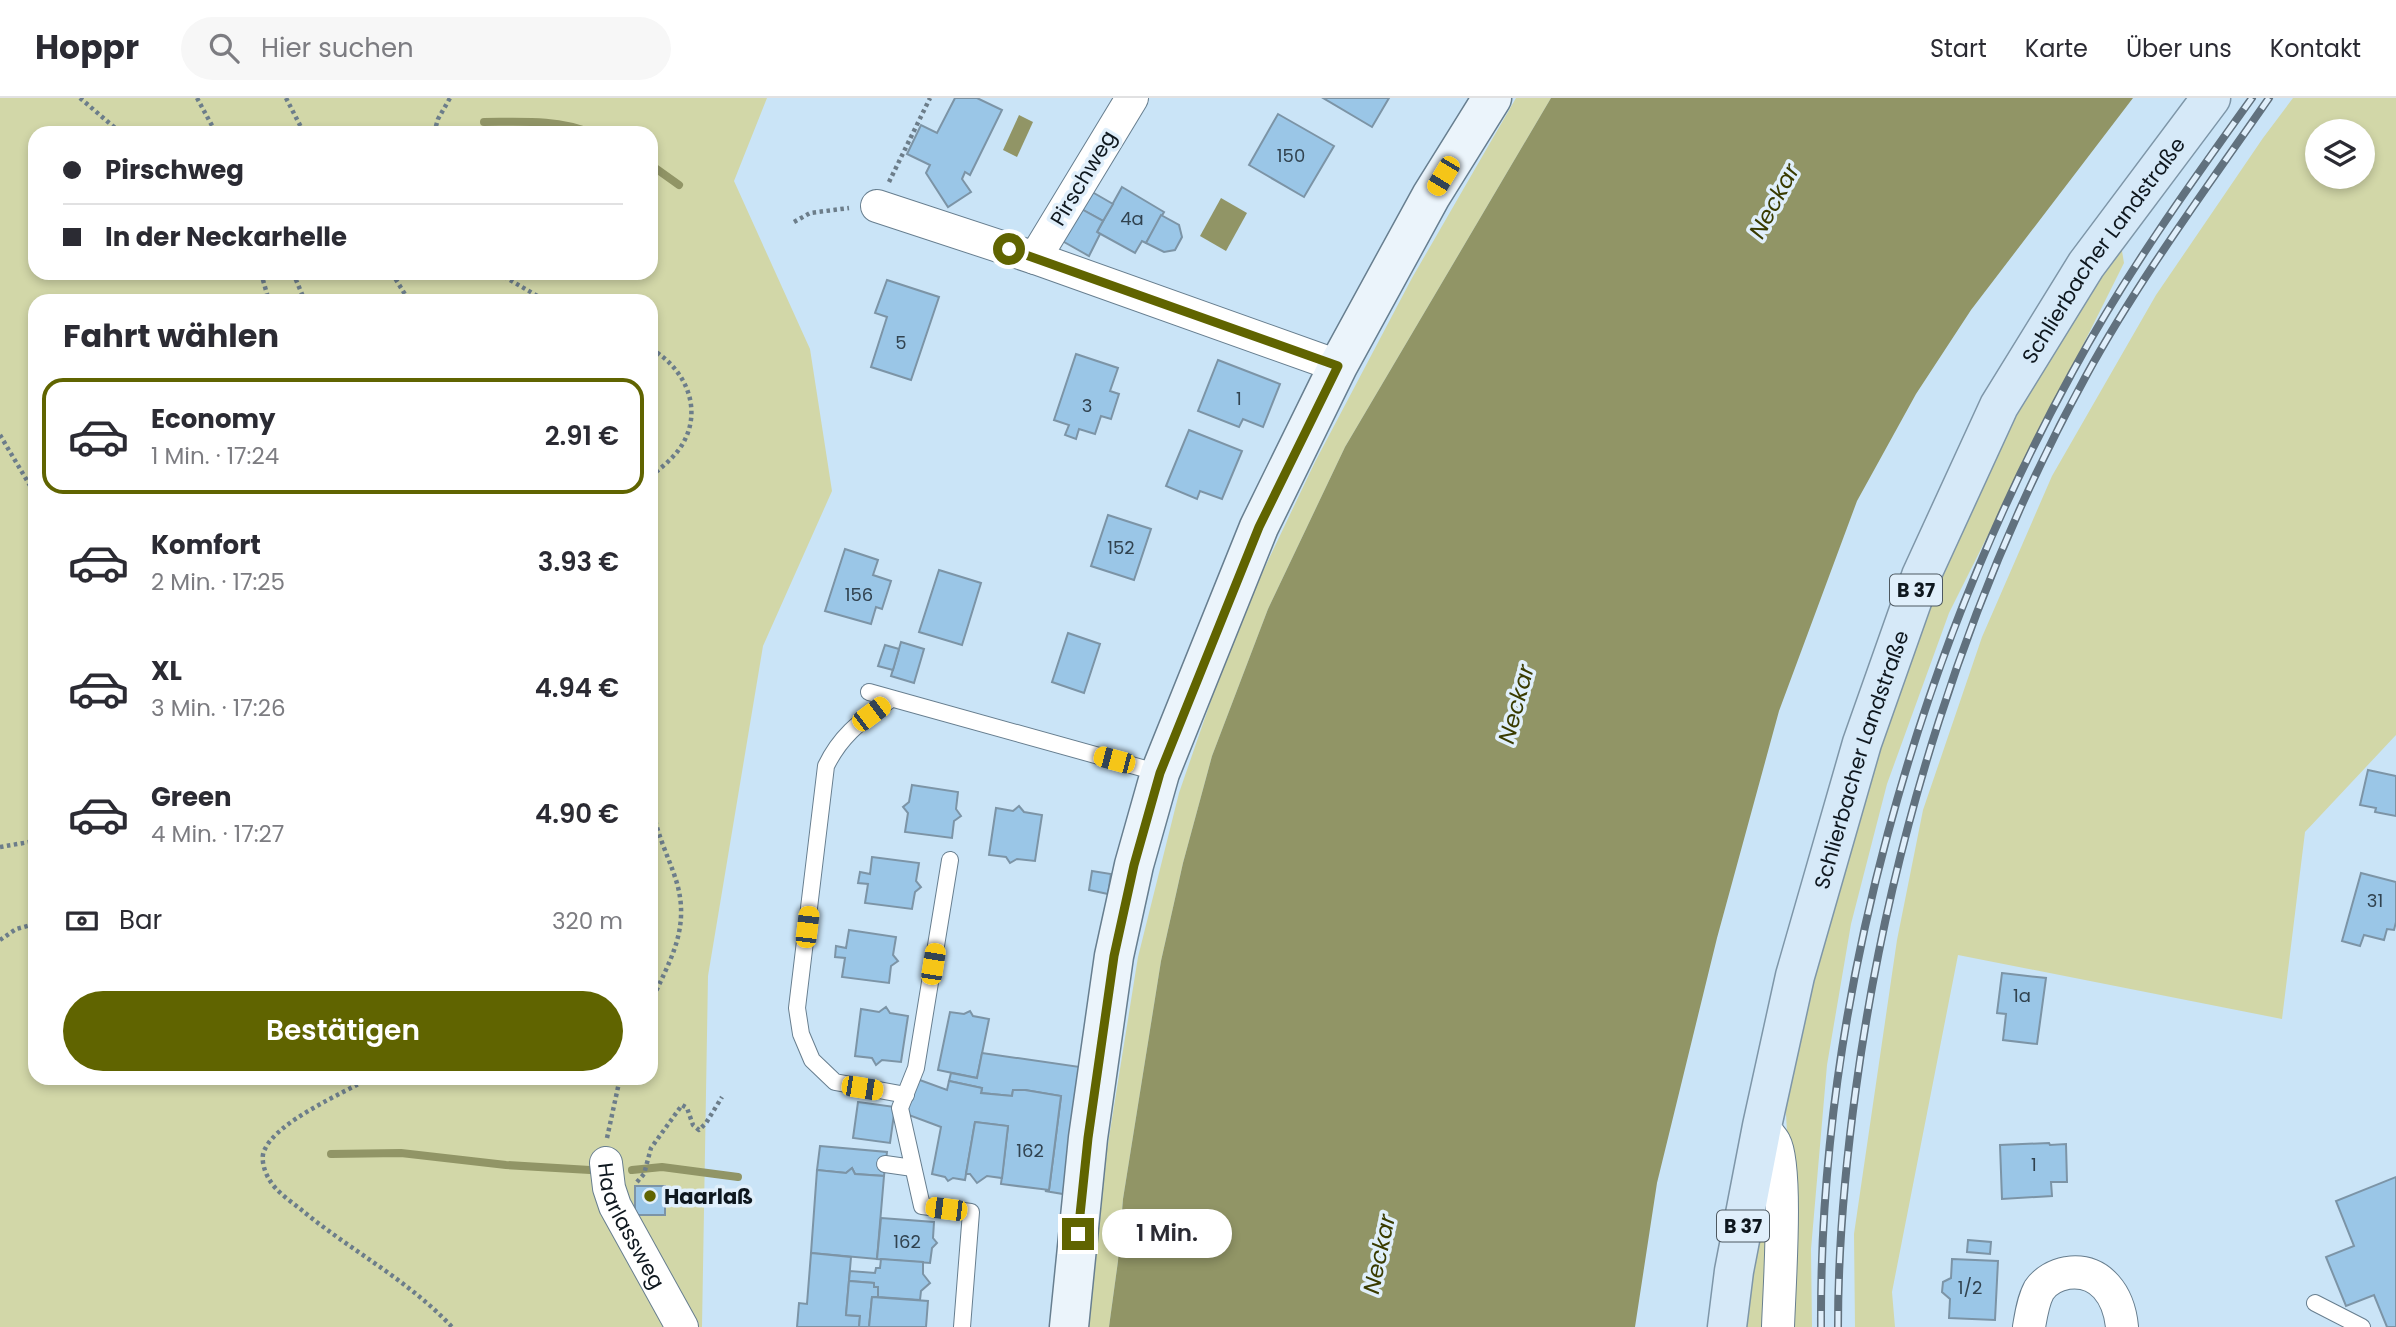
<!DOCTYPE html>
<html lang="de">
<meta charset="utf-8">
<style>
body{margin:0;font-family:Poppins,sans-serif;background:#f7f7f7;color:#2b2b33;height:100vh;display:flex;flex-direction:column;font-size:26px;white-space:nowrap}
*{box-sizing:border-box;margin:0}
p{font-size:23px;color:#7c7c81}
.icon{flex:none;width:38px;height:38px;fill:none;stroke:currentColor;stroke-width:2;stroke-linecap:round;stroke-linejoin:round}
.map{position:relative;flex:1;overflow:hidden}
.panel{position:absolute;left:28px;top:196px;width:630px;height:791px;display:flex;flex-direction:column;background:#fff;border-radius:21px;box-shadow:0 4px 10px #0003}
.panel>*{flex:none}
.hud{position:absolute;left:28px;top:28px;width:630px;height:154px;border-radius:21px;box-shadow:0 4px 10px #0003;display:grid;align-content:center;height:154px;padding:0 35px;background:#fff}
.tools{position:absolute;left:2305px;top:21px;display:grid;gap:14px}
.tools a{display:grid;place-items:center;width:70px;height:70px;border-radius:50%;background:#fff;box-shadow:0 4px 10px #0003;font-size:35px}
.end{position:absolute;width:32px;height:32px;margin:-16px;border:9px solid #606400;background:#fff;box-shadow:0 0 0 4px #fff}
.from{border-radius:50%}
.bubble{position:absolute;height:49px;border-radius:24px;background:#fff;box-shadow:0 4px 10px #0003;font-size:23px;font-weight:600;line-height:49px;text-align:center}
.car{position:absolute;width:21px;height:42px;margin:-21px -10px;border-radius:9px;box-shadow:0 0 5px 2px #0007;background:linear-gradient(#f5c518 24%,#345 0 40%,#f5c518 0 76%,#345 0 86%,#f5c518 0)}
.hud b{display:flex;align-items:center;gap:24px;height:66px;font-size:26px}
.hud b+b{border-top:2px solid #e1e1e2}
.hud i{width:18px;height:18px;background:#2b2b33}
ul{padding:0;list-style:none}
li{display:flex;align-items:center;gap:21px;height:116px;margin:0 14px 10px;padding:0 21px;border:4px solid transparent;border-radius:21px}
li div{flex:1}
li b{display:block;font-size:26px}
li em{font-style:normal;font-weight:600}
li.selected{border-color:#606400}
li>.icon{width:63px;height:63px;stroke-width:1.5}
h2{padding:0 35px;font-size:32px;line-height:84px}
.pay{display:flex;align-items:center;gap:18px;height:77px;padding:0 35px;font-size:26px}
.pay p{margin-inline-start:auto}
.primary-button{display:flex;gap:14px;margin-top:auto;padding:14px 35px}
.primary-button a{flex:1;height:80px;border-radius:42px;background:#606400;color:#fff;font-size:28px;font-weight:600;line-height:80px;text-align:center}
header{display:flex;align-items:center;gap:42px;box-sizing:border-box;height:98px;padding:0 35px;background:#fff;border-bottom:2px solid #e1e1e2}
header strong{font-size:33px}
nav{display:flex;gap:38px;margin-inline-start:auto;font-size:24px}
.search{width:490px;height:63px;background:#f7f7f7;display:flex;align-items:center;gap:18px;box-sizing:border-box;padding:0 24px;border-radius:38px;color:#7c7c81;font-size:26px}
.map>svg:first-child{display:block}
</style>
<header>
<strong>Hoppr</strong>
<div class="search"><svg class="icon" aria-label="search" viewBox="0 0 24 24"><circle cx="10" cy="10" r="6"/><path d="M15 15l6 6"/></svg>Hier suchen</div>
<nav><a>Start</a><a>Karte</a><a>Über uns</a><a>Kontakt</a></nav>
</header>
<div class="map">
<svg width="2396" height="1229" viewBox="0 0 2396 1229">
<rect width="100%" height="100%" fill="#cae4f7"/>
<!-- green -->
<g fill="#d2d7a8" fill-rule="evenodd">
<path d="M0 0H767L734 83 810 251 832 393 763 548 708 878 702 1229H0ZM35 35H651V175H35ZM35 203H651V980H35Z"/>
<polygon points="1516,0 1551,0 1345,349 1268,511 1212,658 1183,765 1161,863 1123,1101 1118,1163 1109,1229 1089,1229 1107,1052 1138,859 1179,695 1236,530 1315,364 1412,180"/>
<path d="M2293 0H2396V637L2305 734 2282 921 1958 857 1892 1194 1895 1229H1855L1854 1136 1897 842 1923 712 1982 539 2052 378 2156 197 2263 40ZM2362 33V79H2317V33Z"/>
<polygon points="2121,147 2124,165 1949,515 1887,686 1851,826 1827,967 1811,1151 1812,1229 1790,1229 1790,1091 1785,997 1803,911 1906,560 1987,371 2053,252"/>
<polygon points="1768,1133 1765,1229 1745,1229 1758,1138"/>
</g>
<!-- water -->
<g fill="#919566">
<polygon points="1551,0 2133,0 1971,212 1916,296 1857,403 1779,613 1717,840 1657,1085 1635,1229 1109,1229 1118,1163 1123,1101 1161,863 1183,765 1212,658 1268,511 1345,349"/>
<polygon points="1019,17 1033,24 1017,59 1003,52"/>
<polygon points="1221,100 1247,115 1226,153 1200,138"/>
</g>
<g fill="none" stroke-linecap="round" stroke-linejoin="round">
<!-- stream -->
<g stroke="#919566" stroke-width="8">
<path d="M484 24C518 24 558 21 590 35"/>
<polyline points="651,67 679,87"/>
<polyline points="331,1056 401,1055 506,1067 590,1072"/>
<polyline points="632,1072 662,1069 738,1079"/>
</g>
</g>
<!-- building -->
<g fill="#9ac6e7" stroke="#7c94a6" stroke-width="2">
<polygon points="955,0 977,0 1002,12 970,77 965,74 962,81 971,94 948,109 926,75 930,67 907,56 921,27 937,35"/>
<polygon points="1323,0 1389,0 1372,29"/>
<polygon points="1278,16 1334,48 1304,99 1249,67"/>
<polygon points="1122,89 1164,114 1146,145 1142,143 1135,155 1097,134"/>
<polygon points="1087,91 1113,106 1103,123 1077,109"/>
<polygon points="1076,108 1103,123 1097,134 1100,136 1089,158 1057,140"/>
<polygon points="1161,117 1179,127 1182,139 1175,152 1164,154 1146,145"/>
<polygon points="887,182 939,199 911,282 871,269 887,219 875,215"/>
<polygon points="1076,256 1118,270 1110,293 1119,296 1111,321 1101,318 1095,336 1079,331 1076,341 1065,337 1069,327 1054,322"/>
<polygon points="1218,262 1280,286 1263,329 1243,321 1239,329 1198,313"/>
<polygon points="1189,332 1242,353 1222,401 1200,393 1197,401 1166,388"/>
<polygon points="1108,417 1151,431 1134,482 1091,468"/>
<polygon points="845,451 878,462 873,477 891,483 882,511 876,509 871,526 825,513"/>
<polygon points="939,472 981,485 962,547 919,534"/>
<polygon points="1068,535 1100,546 1084,595 1052,584"/>
<polygon points="901,544 924,551 914,585 891,578"/>
<polygon points="885,547 899,551 893,572 878,568"/>
<polygon points="2368,672 2396,678 2396,718 2375,714 2376,710 2360,707"/>
<polygon points="912,687 958,694 956,711 961,718 954,723 952,740 905,734 908,715 903,709 909,704"/>
<polygon points="1019,708 1024,714 1042,717 1035,763 1017,761 1010,765 1006,759 989,757 996,710 1013,713"/>
<polygon points="872,759 919,765 916,783 921,789 915,794 912,811 865,805 868,786 858,785 860,774 870,776"/>
<polygon points="1092,773 1111,776 1108,796 1089,792"/>
<polygon points="2361,775 2396,784 2396,824 2394,832 2387,831 2384,842 2364,837 2360,848 2342,843"/>
<polygon points="849,832 896,839 893,857 898,863 891,868 889,885 842,879 845,860 835,859 836,848 846,850"/>
<polygon points="2002,875 2046,880 2037,946 2003,942 2006,916 1997,915"/>
<polygon points="886,909 890,915 908,918 901,964 882,962 876,967 872,960 855,958 861,911 879,914"/>
<polygon points="970,913 973,918 989,921 977,980 938,972 950,914 964,916"/>
<polygon points="982,955 1080,969 1063,1096 1045,1093 1049,1092 1061,998 1025,992 1013,992 1012,998 981,995 982,990 949,983 951,975 977,980"/>
<polygon points="917,981 947,992 949,983 982,990 981,995 1012,998 1013,992 1025,992 1061,998 1049,1092 1001,1086 1008,1028 975,1024 965,1082 953,1080 948,1083 945,1079 932,1076 941,1029 906,1016"/>
<polygon points="858,1004 895,1009 890,1045 853,1040"/>
<polygon points="975,1024 1008,1028 1002,1080 987,1078 977,1085 970,1076 966,1076"/>
<polygon points="2049,1045 2050,1047 2066,1046 2067,1084 2051,1084 2052,1098 2002,1101 2000,1047"/>
<polygon points="820,1048 887,1054 884,1078 855,1076 852,1070 846,1075 817,1072"/>
<polygon points="852,1070 855,1076 884,1078 877,1161 811,1155 817,1072 846,1075"/>
<polygon points="2396,1079 2396,1229 2387,1229 2374,1197 2346,1208 2326,1159 2354,1148 2336,1103"/>
<rect x="635" y="1088" width="30" height="29"/>
<polygon points="881,1120 934,1124 933,1140 937,1145 932,1150 930,1165 877,1161"/>
<polygon points="1968,1142 1991,1144 1990,1156 1967,1154"/>
<polygon points="811,1155 851,1159 846,1217 860,1218 859,1229 797,1229 799,1205 807,1206"/>
<polygon points="881,1161 923,1164 923,1176 930,1185 921,1193 920,1202 878,1199 878,1189 874,1189 874,1185 849,1183 850,1173 875,1175 876,1170 880,1170"/>
<polygon points="1952,1161 1998,1163 1995,1222 1949,1220 1950,1201 1942,1194 1943,1184 1951,1180"/>
<polygon points="849,1183 874,1185 874,1189 878,1189 878,1199 872,1199 869,1229 859,1229 860,1218 846,1217"/>
<polygon points="872,1199 928,1203 926,1229 869,1229"/>
</g>
<g fill="none" stroke-linecap="round" stroke-linejoin="round">
<!-- service casing -->
<g stroke="#677e8f" stroke-width="18">
<g id="service">
<polyline points="869,594 1160,675"/>
<path d="M891 601C863 622 842 635 826 668L797 910 801 936 812 962 835 984 906 997"/>
<polyline points="950,762 916,970 900,1010 922,1108 971,1114 962,1229"/>
<polyline points="885,1066 913,1070"/>
<polyline points="2315,1205 2362,1229"/>
</g>
</g>
<!-- minor casing -->
<g stroke="#677e8f" stroke-width="34">
<g id="minor">
<polyline points="1132,0 1035,160 1338,268"/>
<polyline points="877,108 1035,160"/>
<path d="M1762 1028C1766 1034 1772 1039 1775 1045 1788 1068 1779 1196 1778 1229"/>
<path id="s1" d="M606 1065 609 1090 615 1108 682 1229"/>
<path d="M2029 1229C2031 1217 2033 1203 2039 1192 2045 1183 2056 1177 2067 1175 2101 1170 2119 1198 2122 1229"/>
</g>
</g>
<!-- secondary casing -->
<g stroke="#677e8f" stroke-width="41">
<polyline id="secondary" points="1069,1229 1088,1040 1114,858 1134,767 1160,675 1259,429 1338,268 1431,98 1492,0"/>
</g>
<!-- primary casing -->
<g stroke="#7e96a8" stroke-width="41">
<g id="primary">
<path id="s2" d="M1727 1229 1734 1173 1762 1028 1795 878 1862 645 1921 478 1999 308 2086 167 2211 0"/>
</g>
</g>
<!-- path -->
<g stroke="#6c7d8a" stroke-width="4.5" stroke-dasharray="3.5 3.5" stroke-linecap="butt">
<polyline points="80,0 121,35"/>
<polyline points="197,0 216,35"/>
<polyline points="286,0 304,35"/>
<polyline points="434,35 438,21 450,0"/>
<polyline points="889,84 930,0"/>
<polyline points="794,124 810,115 849,110"/>
<polyline points="261,175 269,203"/>
<polyline points="293,175 305,203"/>
<polyline points="392,175 409,203"/>
<polyline points="498,175 546,203"/>
<path d="M651 251C685 270 704 311 682 347 674 360 662 369 651 378"/>
<polyline points="0,337 35,396"/>
<path d="M651 625C655 655 650 686 654 716 658 739 669 760 676 782 691 830 670 862 651 904"/>
<polyline points="0,749 35,743"/>
<polyline points="0,842 16,831 35,826"/>
<path d="M370 980C343 995 278 1023 265 1051 260 1059 264 1073 269 1081 276 1094 292 1104 304 1114 352 1153 409 1183 452 1229"/>
<polyline points="607,1040 620,980"/>
<polyline points="637,1084 644,1076 651,1050 682,1007 687,1010 693,1027 699,1032 706,1025 722,999"/>
</g>
<!-- service -->
<use href="#service" stroke="#fff" stroke-width="16"/>
<!-- minor -->
<use href="#minor" stroke="#fff" stroke-width="32"/>
<!-- secondary -->
<use href="#secondary" stroke="#ebf4fb" stroke-width="38"/>
<!-- primary -->
<use href="#primary" stroke="#d6e9f8" stroke-width="38"/>
<!-- rail casing -->
<g stroke="#61717e" stroke-width="8">
<g id="rail">
<path d="M1821 1229C1819 904 1917 557 2073 273 2125 177 2188 89 2252 0"/>
<path d="M1838 1229C1838 1148 1845 1070 1856 990 1889 745 1967 495 2086 278 2139 181 2206 91 2269 0"/>
</g>
</g>
<!-- rail -->
<use href="#rail" stroke="#e0effb" stroke-width="5" stroke-dasharray="16" stroke-linecap="butt"/>
</g>
<g fill="none" stroke-linecap="round" stroke-linejoin="round">
<!-- route -->
<polyline stroke="#606400" stroke-width="9" points="1009,151 1338,268 1259,429 1160,675 1134,767 1114,858 1088,1040 1078,1136"/>
</g>
<!-- markers -->
<circle fill="#606400" stroke="#e0effb" stroke-width="2.5" cx="650" cy="1098" r="7"/>
<g text-anchor="middle" dominant-baseline="central" stroke-width="7" stroke-linejoin="round" paint-order="stroke">
<!-- number labels -->
<g font-size="18" fill="#314350">
<text x="1291" y="57">150</text>
<text x="1132" y="120">4a</text>
<text x="901" y="244">5</text>
<text x="1239" y="300">1</text>
<text x="1087" y="307">3</text>
<text x="1121" y="449">152</text>
<text x="859" y="496">156</text>
<text x="2375" y="802">31</text>
<text x="2022" y="897">1a</text>
<text x="1030" y="1052">162</text>
<text x="2034" y="1066">1</text>
<text x="907" y="1143">162</text>
<text x="1970" y="1189">1/2</text>
</g>
<!-- shield labels -->
<g fill="#e0effb" stroke="#4d5860" stroke-width="2">
<rect x="1890" y="476.5" width="52" height="31" rx="5"/>
<rect x="1717" y="1112.5" width="52" height="31" rx="5"/>
</g>
<g font-size="19" font-weight="bold" fill="#0e171e">
<text x="1916" y="492">B 37</text>
<text x="1743" y="1128">B 37</text>
</g>
<!-- street labels -->
<g font-size="21" fill="#0e171e" stroke="#e0effb">
<text transform="translate(1083 80) rotate(-59)">Pirschweg</text>
<text stroke="none"><textPath href="#s2" startOffset="1152">Schlierbacher Landstraße</textPath></text>
<text stroke="none"><textPath href="#s2" startOffset="584">Schlierbacher Landstraße</textPath></text>
<text stroke="none"><textPath href="#s1" startOffset="68">Haarlassweg</textPath></text>
</g>
<!-- poi labels -->
<g font-size="21" font-weight="bold" fill="#0e171e" stroke="#e0effb" text-anchor="start">
<text x="664" y="1098">Haarlaß</text>
</g>
<!-- water labels -->
<g font-size="23" font-style="italic" fill="#393b00" stroke="#e0effb">
<text transform="translate(1774 103) rotate(-62)">Neckar</text>
<text transform="translate(1516 606) rotate(-75)">Neckar</text>
<text transform="translate(1379 1156) rotate(-78)">Neckar</text>
</g>
</g>
</svg>
<div class="tools">
<a><svg class="icon" aria-label="layers" viewBox="0 0 24 24"><path d="M12 4l9 5-9 5-9-5zM3 14l9 5 9-5"/></svg></a>
</div>
<i class="end from" style="left:1009px;top:151px"></i>
<i class="end" style="left:1078px;top:1136px"></i>
<div class="bubble" style="left:1102px;top:1111px;width:130px">1 Min.</div>
<i class="car" style="left:1443px;top:78px;rotate:211deg"></i>
<i class="car" style="left:871px;top:616px;rotate:53deg"></i>
<i class="car" style="left:1114px;top:662px;rotate:285deg"></i>
<i class="car" style="left:807px;top:829px;rotate:7deg"></i>
<i class="car" style="left:933px;top:866px;rotate:9deg"></i>
<i class="car" style="left:862px;top:990px;rotate:99deg"></i>
<i class="car" style="left:946px;top:1111px;rotate:277deg"></i>
<div class="hud">
<b><i class="from"></i>Pirschweg</b>
<b><i></i>In der Neckarhelle</b>
</div>
<section class="panel">
<h2>Fahrt wählen</h2>
<ul>
<li class="selected"><svg class="icon" aria-label="car" viewBox="0 0 24 24"><path d="M5 17H2v-5l4-1 3-4h7l3 4 3 1v5h-3M9 17h6M6 11h13"/><circle cx="7" cy="17" r="2"/><circle cx="17" cy="17" r="2"/></svg><div><b>Economy</b><p>1 Min. · 17:24</p></div><em>2.91 €</em></li>
<li><svg class="icon" aria-label="car" viewBox="0 0 24 24"><path d="M5 17H2v-5l4-1 3-4h7l3 4 3 1v5h-3M9 17h6M6 11h13"/><circle cx="7" cy="17" r="2"/><circle cx="17" cy="17" r="2"/></svg><div><b>Komfort</b><p>2 Min. · 17:25</p></div><em>3.93 €</em></li>
<li><svg class="icon" aria-label="car" viewBox="0 0 24 24"><path d="M5 17H2v-5l4-1 3-4h7l3 4 3 1v5h-3M9 17h6M6 11h13"/><circle cx="7" cy="17" r="2"/><circle cx="17" cy="17" r="2"/></svg><div><b>XL</b><p>3 Min. · 17:26</p></div><em>4.94 €</em></li>
<li><svg class="icon" aria-label="car" viewBox="0 0 24 24"><path d="M5 17H2v-5l4-1 3-4h7l3 4 3 1v5h-3M9 17h6M6 11h13"/><circle cx="7" cy="17" r="2"/><circle cx="17" cy="17" r="2"/></svg><div><b>Green</b><p>4 Min. · 17:27</p></div><em>4.90 €</em></li>
</ul>
<div class="pay"><svg class="icon" aria-label="cash" viewBox="0 0 24 24"><path d="M3 7h18v10H3z"/><circle cx="12" cy="12" r="2"/></svg>Bar<p>320 m</p></div>
<div class="primary-button"><a>Bestätigen</a></div>
</section>
</div>
